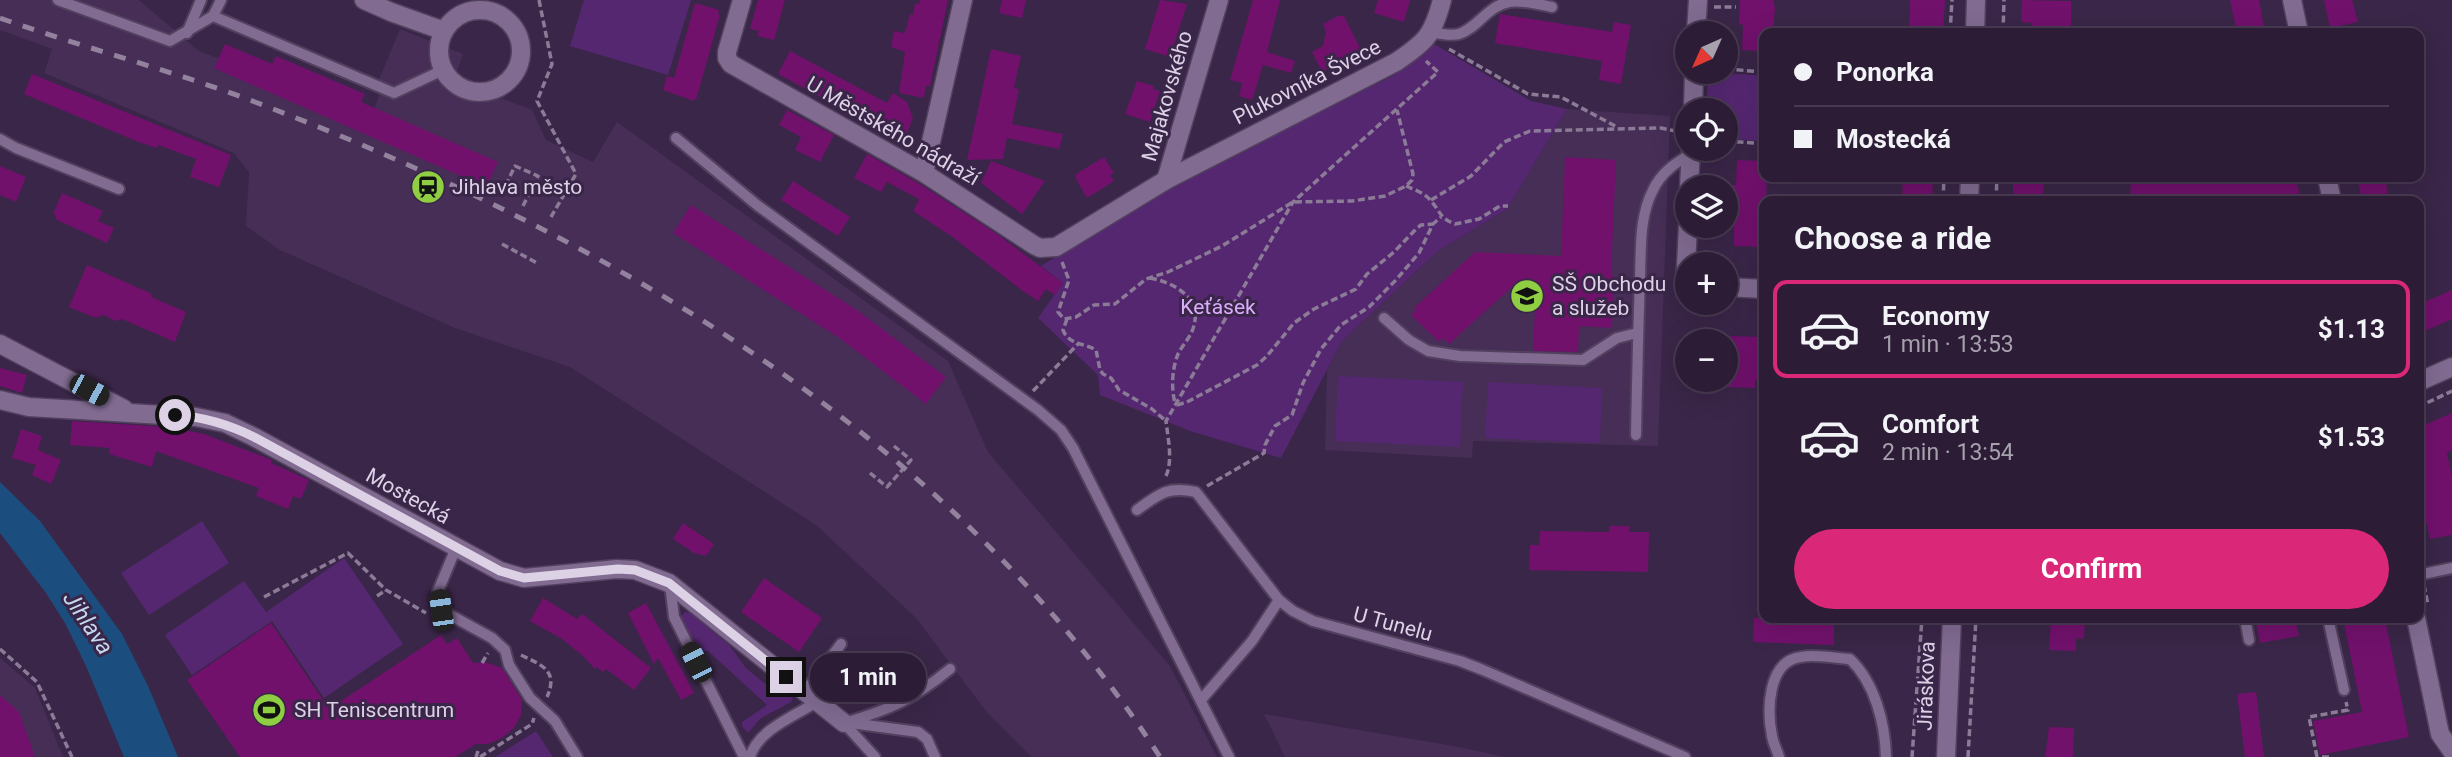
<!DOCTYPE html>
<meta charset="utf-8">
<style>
body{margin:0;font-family:Roboto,sans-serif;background:#382942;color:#f1f3f6;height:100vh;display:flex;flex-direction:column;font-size:26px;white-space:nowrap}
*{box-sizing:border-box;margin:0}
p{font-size:23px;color:#a6a1ad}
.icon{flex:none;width:38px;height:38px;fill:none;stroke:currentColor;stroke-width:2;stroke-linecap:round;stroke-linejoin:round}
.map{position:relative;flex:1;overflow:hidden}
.sheet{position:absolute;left:1759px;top:196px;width:665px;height:427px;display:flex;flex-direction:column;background:#2c1c36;border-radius:14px;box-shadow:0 7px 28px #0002,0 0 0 2px #483a51}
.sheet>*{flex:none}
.banner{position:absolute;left:1759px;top:28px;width:665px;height:154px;border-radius:14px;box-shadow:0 7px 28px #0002,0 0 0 2px #483a51;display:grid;align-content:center;height:154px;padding:0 35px;background:#2c1c36}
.needle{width:46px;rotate:225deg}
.tools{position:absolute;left:1675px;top:21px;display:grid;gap:14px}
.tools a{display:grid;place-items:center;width:63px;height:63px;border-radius:50%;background:#2c1c36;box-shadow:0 7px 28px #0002,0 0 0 2px #483a51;font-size:35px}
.end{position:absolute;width:32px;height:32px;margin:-16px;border:9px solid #ddd1e6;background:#111;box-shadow:0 0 0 4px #111}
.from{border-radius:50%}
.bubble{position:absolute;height:49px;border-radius:24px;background:#2c1c36;box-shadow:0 7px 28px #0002,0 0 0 2px #483a51;font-size:23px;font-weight:700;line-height:49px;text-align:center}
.car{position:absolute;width:21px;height:42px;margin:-21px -10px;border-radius:9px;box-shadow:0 0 5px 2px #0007;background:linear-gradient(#222 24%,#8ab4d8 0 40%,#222 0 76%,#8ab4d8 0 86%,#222 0)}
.banner b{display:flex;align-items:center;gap:24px;height:66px;font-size:26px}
.banner b+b{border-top:2px solid #483a51}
.banner i{width:18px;height:18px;background:#f1f3f6}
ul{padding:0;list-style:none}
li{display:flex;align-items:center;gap:21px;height:98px;margin:0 14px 10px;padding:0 21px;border:4px solid transparent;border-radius:14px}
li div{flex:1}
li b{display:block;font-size:26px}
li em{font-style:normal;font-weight:700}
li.current{border-color:#db2777}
li>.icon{width:63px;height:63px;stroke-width:1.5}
h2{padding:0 35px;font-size:32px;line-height:84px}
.action{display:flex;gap:14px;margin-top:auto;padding:14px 35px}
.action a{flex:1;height:80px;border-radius:42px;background:#db2777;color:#fff;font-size:28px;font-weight:700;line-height:80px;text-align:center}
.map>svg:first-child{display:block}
</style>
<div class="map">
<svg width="2452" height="757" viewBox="0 0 2452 757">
<rect width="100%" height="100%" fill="#3a2648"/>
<!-- built -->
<g fill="#462e56">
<polygon points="0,0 139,0 199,51 371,117 383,86 378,82 400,29 463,54 454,80 532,110 546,140 593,162 617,122 948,361 988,452 1170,666 1217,757 1032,757 985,710 916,618 816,525 570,367 455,328 280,250 246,226 249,172 234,153 44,73 52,49 0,30"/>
<polygon points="1567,109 1670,116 1658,446 1473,441 1472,458 1325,450 1327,370 1342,341 1438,251 1507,209"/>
<polygon points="0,658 35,688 63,757 0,757"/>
<polygon points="1264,714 1454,746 1505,757 1285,757"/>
</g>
<!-- green -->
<g fill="#552771">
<polygon points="584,0 691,0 668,75 570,46"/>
<polygon points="1434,44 1531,101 1567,109 1507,209 1438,251 1342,341 1281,458 1193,432 1100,395 1098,375 1038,318 1063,283 1041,266 1169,188 1394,75"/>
<polygon points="1711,72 1764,76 1764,138 1757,141 1726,138 1726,110 1706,110 1708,78"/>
<polygon points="1338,376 1463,382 1460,447 1335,441"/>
<polygon points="1488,382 1602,388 1600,443 1485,438"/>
<polygon points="202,521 229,563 149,615 121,573"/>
<polygon points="344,558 403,644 324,698 272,621 192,675 165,635 244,581 266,612"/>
<polygon points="685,612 690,613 730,646 746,668 764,683 791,695 793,699 791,702 761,718 748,733 742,726 742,722 767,705 708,651 696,651 680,621 682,615"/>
<polygon points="536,731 553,757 495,757"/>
</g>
<!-- water -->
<polygon fill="#1b4e7e" points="0,482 40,521 122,634 148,686 178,757 124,757 86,666 65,623 46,593 0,533"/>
<!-- building -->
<g fill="#71116c">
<polygon points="758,0 785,0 774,40 757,36 759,31 750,29"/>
<polygon points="920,0 948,0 930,86 926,86 924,98 899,93 905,52 891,47 894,31 905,33 910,14 913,15 915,3 919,4"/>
<polygon points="1002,0 1026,0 1022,18 999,13"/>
<polygon points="1160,0 1187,4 1170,57 1145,49"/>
<polygon points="1253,0 1280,0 1267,52 1295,61 1291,73 1263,65 1252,100 1239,96 1242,83 1230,80"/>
<polygon points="1378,0 1410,0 1404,22 1374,13"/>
<polygon points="1740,0 1773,0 1775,8 1773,33 1764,33 1764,51 1742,50 1743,25 1739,24"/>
<polygon points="1910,0 1945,0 1943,33 1909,33"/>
<polygon points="2022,0 2071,1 2071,33 2031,33 2032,23 2021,22"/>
<polygon points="2230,0 2259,0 2265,33 2237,33"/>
<polygon points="2324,0 2352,0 2358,22 2330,28"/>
<polygon points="695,3 719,10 718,14 720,15 696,100 694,99 694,101 663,90 667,76 674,78"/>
<polygon points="1500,14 1612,32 1614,22 1631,25 1621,84 1599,80 1602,61 1495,43"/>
<polygon points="1338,16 1344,16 1362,52 1322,72 1312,52 1323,46 1326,32 1323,24"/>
<polygon points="225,44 272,64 276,56 365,94 361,102 498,162 486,187 214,68"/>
<polygon points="991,49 1021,56 1014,88 1019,89 1012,124 1063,134 1059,149 1007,138 1003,159 967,160"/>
<polygon points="790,51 887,103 893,93 907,102 913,118 905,138 899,140 778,74"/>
<polygon points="32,74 231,155 219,187 190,177 196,159 158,145 157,148 141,143 24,94"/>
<polygon points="1137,81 1154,86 1153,89 1160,91 1150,122 1125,114"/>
<polygon points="787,110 834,135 820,162 795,150 801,137 779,125"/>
<polygon points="867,154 918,183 997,234 1063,283 1055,295 1046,289 1038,301 1023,291 951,236 913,211 919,199 887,182 881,192 854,178"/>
<polygon points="1104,157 1114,173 1110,175 1114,181 1087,198 1076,179 1076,174"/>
<polygon points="1565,157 1616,160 1611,275 1614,275 1612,328 1579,326 1578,352 1533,351 1536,287 1513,286 1449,344 1443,338 1439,342 1411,315 1416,310 1414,308 1475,252 1561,256"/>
<polygon points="1737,160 1764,161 1764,177 1767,177 1766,201 1764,201 1764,247 1734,246 1734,220 1730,220 1731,201 1732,185 1736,185"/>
<polygon points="991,161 1045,181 1022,214 981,183"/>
<polygon points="0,166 26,177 16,202 0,195"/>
<polygon points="1903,177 1933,177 1932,201 1902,201"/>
<polygon points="2013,177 2044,177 2043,196 2013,195"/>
<polygon points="2131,177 2296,177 2301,201 2130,201"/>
<polygon points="2357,177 2385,177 2389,201 2362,201"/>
<polygon points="793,181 850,217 838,236 781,200"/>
<polygon points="62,193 103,211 98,221 114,228 107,243 55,219 56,216 53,214"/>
<polygon points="691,205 857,310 946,377 926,404 838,337 673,233"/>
<polygon points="87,265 152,294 151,297 186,312 175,342 122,319 116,321 103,315 96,318 69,307"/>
<polygon points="2452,290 2452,319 2418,334 2418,305"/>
<polygon points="1726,336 1764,337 1764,380 1755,380 1755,388 1726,387"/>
<polygon points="0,368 27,375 22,393 0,386"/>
<polygon points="2452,413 2452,450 2447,453 2452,477 2452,535 2430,539 2418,484 2418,428"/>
<polygon points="72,421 169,427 204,434 272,460 271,463 309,480 301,499 293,496 288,509 256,496 259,488 156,451 152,467 109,454 110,448 70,445"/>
<polygon points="21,429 42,436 38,450 61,460 51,484 32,475 36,465 12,458"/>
<polygon points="683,523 714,544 706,556 694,553 673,539"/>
<polygon points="1609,526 1629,526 1629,532 1649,532 1648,572 1529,570 1530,545 1539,545 1540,531 1609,532"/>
<polygon points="764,578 822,618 799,652 741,612"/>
<polygon points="543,598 577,619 582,614 651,668 634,690 606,669 603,672 597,667 595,669 582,655 562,639 530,621"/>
<polygon points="646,603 694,693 681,700 658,658 654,664 628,613"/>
<polygon points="1754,618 1834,618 1834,645 1753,642"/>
<polygon points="2051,618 2085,618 2084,639 2076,638 2076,651 2049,650"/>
<polygon points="2255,618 2295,618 2299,636 2260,643"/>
<polygon points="2343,618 2385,618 2409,737 2320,755 2313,721 2362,712"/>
<polygon points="271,623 329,709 441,635 447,644 457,638 473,663 485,662 502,668 522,700 521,715 514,728 502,738 488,744 476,744 455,757 240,757 187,680"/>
<polygon points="2256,692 2264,757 2245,757 2237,694"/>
<polygon points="0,695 19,712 35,757 0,757"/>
<polygon points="2049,727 2074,728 2073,757 2045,757"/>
</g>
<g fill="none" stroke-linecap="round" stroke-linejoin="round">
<!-- lane casing -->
<g stroke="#52415e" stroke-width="14">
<g id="lane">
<polyline points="58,0 170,41 213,16 221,0"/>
<polyline points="213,16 394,93 443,70"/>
<path d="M1431 32C1440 34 1450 36 1459 34 1478 28 1487 6 1509 2 1523 0 1538 4 1552 7"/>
<polyline points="187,33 201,0"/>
<polyline points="676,138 757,205 1038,410 1061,430 1073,448 1229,757"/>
<polyline points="0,139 16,148 119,189"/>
<polyline points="1384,318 1409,340 1428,351 1460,356 1583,360 1617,338 1637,333"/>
<path d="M1636 435C1637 383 1638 331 1640 280 1641 250 1639 217 1653 190 1661 173 1675 163 1691 154"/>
<path d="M1137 510C1160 493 1168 486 1196 492L1279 600 1293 611 1313 621 1460 661 1483 670 1685 757"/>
<polyline points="456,548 438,591 441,610 492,638 505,650 509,665 530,698 555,721 577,757"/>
<polyline points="2418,575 2452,568"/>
<polyline points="670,584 674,617 744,757"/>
<polyline points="2245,618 2249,640"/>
<polyline points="2328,618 2344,690"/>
<polyline points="805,692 841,644"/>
<polyline points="1201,700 1252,641 1279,600"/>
<path d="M844 723C891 709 912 700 950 669"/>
<polyline points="844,723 875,757"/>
<polyline points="851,723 918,732 927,739 935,757"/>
<path d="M750 757C758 730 794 716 817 702"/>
<path d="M1779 757C1777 750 1773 743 1772 736 1767 711 1767 661 1801 657 1816 654 1835 658 1850 659 1875 683 1885 723 1886 757"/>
</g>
</g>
<!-- street casing -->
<g stroke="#52415e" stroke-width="21">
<g id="street">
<polyline points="364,0 391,12 444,31"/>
<path d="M742 0 727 52V58L731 64 924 173 1034 245 1040 248 1056 247 1166 180 1396 62C1426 42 1433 35 1442 0"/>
<polyline points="2292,0 2299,33"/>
<circle cx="480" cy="51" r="41"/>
<polyline points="1696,33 1698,0"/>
<polyline points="1693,110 1694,72"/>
<polyline points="924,173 963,0"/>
<polyline points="2327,177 2332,201"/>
<polyline points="1166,180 1219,0"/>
<polyline points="1689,187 1691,149"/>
<polyline points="1687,286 1685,286 1688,226"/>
<polyline points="1726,287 1764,289"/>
<polyline points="0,344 124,409"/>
<polyline points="0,400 29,407 196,417 225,423 254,437 500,571 524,578 617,569 635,570 669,583 844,723"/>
<polyline points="2416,618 2440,734 2452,751"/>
</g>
</g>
<!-- secondary casing -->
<g stroke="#52415e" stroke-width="21">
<g id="secondary">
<polyline points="1975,33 1976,0"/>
<polyline points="1969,201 1970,177"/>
<polyline points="2418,382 2452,367"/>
<polyline points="1946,757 1952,618"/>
</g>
</g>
<!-- path -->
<g stroke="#8b7b96" stroke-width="3.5" stroke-dasharray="7 3.5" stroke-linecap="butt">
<polyline points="539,0 552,64 537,101 576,174 551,217"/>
<polyline points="1714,7 1736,7"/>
<polyline points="1950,33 1952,0"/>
<polyline points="2003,33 2004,0"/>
<polyline points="1449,49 1528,94 1561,97 1617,127"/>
<polyline points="1726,69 1764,72"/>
<polyline points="1726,141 1755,143 1764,141"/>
<path d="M1406 186C1415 190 1425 193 1431 201 1441 212 1439 218 1455 224L1479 219 1500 206H1508"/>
<polyline points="501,195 515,166 538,176 523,206"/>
<polyline points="1431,200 1471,176 1504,142 1530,131 1661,128 1685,133"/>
<polyline points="1943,201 1944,177"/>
<polyline points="1996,201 1997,177"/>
<polyline points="1726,203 1727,203"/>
<polyline points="502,244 537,263"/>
<polyline points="1062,262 1069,280 1058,312 1064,319 1076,317 1094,305 1115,304 1146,279 1168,272 1222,246 1293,202 1352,201 1385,196 1406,186 1412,180 1413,174 1397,110"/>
<path d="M1150 278C1172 282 1202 297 1194 325 1192 336 1183 344 1178 354 1172 369 1171 388 1175 403"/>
<polyline points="1660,284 1669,285"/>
<path d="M1067 319 1063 330C1069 345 1084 343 1096 350L1100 370 1103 374 1111 378 1119 390 1152 409 1166 421"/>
<polyline points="1033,391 1078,344"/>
<polyline points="1177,405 1187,402 1257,365 1267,356 1294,323 1314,309 1356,289 1367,274 1394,252 1417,228 1421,225 1433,224"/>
<polyline points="2418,407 2452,391"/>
<polyline points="870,473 887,487 911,460 894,446"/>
<path d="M1166 476C1173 460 1168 439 1166 421L1293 202 1438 72 1426 61"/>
<polyline points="1207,486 1264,453 1265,445 1275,426 1292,415 1303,383 1321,349 1341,325 1369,307 1396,280 1419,253 1433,224 1441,217"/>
<polyline points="2424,585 2428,605"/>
<polyline points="377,596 386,590"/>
<polyline points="264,597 348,553 386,590 426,613"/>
<polyline points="0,649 37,682 72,757"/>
<path d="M521 655C541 665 559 670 547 697"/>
<polyline points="482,663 488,653"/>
<polyline points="476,757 478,751"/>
<polyline points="480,757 532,724 534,718"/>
<polyline points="1912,757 1922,618"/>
<polyline points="1968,757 1976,618"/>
<polyline points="2317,757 2309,717 2348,710 2346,702"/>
<polyline points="2322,757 2329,757"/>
</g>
<!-- lane -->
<use href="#lane" stroke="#816b91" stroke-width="10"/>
<!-- street -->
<use href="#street" stroke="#816b91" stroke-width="18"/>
<!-- secondary -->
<use href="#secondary" stroke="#816b91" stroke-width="18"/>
<!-- rail -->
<path stroke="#92829d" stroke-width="5" stroke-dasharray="12 12" stroke-linecap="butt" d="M0 18C84 48 171 70 255 102 605 235 952 435 1160 757"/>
<!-- path-bridge -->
<polyline stroke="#8b7b96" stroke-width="3.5" stroke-dasharray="7 3.5" stroke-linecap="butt" points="1614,282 1660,284"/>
</g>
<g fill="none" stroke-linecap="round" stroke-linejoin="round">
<!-- route -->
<path stroke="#ddd1e6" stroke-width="9" d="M175 415C204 417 228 424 254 437L500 571 524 578 618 569 635 570 669 583 786 677"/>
</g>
<!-- icons -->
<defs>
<g id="station-disc" transform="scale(1.75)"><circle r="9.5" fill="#8fcd42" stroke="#3a2648"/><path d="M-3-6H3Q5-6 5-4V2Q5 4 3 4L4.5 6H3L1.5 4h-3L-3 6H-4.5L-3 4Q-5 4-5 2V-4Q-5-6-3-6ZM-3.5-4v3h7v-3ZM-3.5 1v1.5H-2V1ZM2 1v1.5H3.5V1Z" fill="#111"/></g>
<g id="university-disc" transform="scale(1.75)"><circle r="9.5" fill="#8fcd42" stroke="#3a2648"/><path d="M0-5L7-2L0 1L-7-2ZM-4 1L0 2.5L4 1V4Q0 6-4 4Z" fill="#111"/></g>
<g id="stadium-disc" transform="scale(1.75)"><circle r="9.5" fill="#8fcd42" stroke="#3a2648"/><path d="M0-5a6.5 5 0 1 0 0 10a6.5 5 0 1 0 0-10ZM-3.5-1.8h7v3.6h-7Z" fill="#111"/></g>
</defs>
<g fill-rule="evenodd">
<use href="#station-disc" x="428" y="187"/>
<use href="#university-disc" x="1527" y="296"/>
<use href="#stadium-disc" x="269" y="710"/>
</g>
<g text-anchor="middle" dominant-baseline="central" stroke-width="6" stroke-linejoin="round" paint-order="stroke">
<!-- street labels -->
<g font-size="21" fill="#ddd1e6" stroke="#3a2648">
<text transform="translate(1307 82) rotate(-27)">Plukovníka Švece</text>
<text transform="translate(1167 96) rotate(-74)">Majakovského</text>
<text transform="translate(893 131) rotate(30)">U Městského nádraží</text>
<text transform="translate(408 496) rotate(29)">Mostecká</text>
<text transform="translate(1393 624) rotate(15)">U Tunelu</text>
<text transform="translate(1926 686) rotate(-88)">Jiráskova</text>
</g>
<!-- poi labels -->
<g font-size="21" fill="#ddd1e6" stroke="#3a2648" text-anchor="start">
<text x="452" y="187">Jihlava město</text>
<text x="1552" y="284">SŠ Obchodu<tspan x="1552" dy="24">a služeb</tspan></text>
<text x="294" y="710">SH Teniscentrum</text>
</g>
<!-- park labels -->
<g font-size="21" fill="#daadfa" stroke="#3a2648">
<text x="1218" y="307">Keťásek</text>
</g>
<!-- water labels -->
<g font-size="23" font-style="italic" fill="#c4d9ef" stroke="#3a2648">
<text transform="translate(88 623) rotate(56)">Jihlava</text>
</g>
</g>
</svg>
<div class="tools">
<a><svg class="needle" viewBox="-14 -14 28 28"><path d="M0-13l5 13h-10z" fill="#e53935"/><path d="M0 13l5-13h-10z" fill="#a6a1ad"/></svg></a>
<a><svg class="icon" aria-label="locate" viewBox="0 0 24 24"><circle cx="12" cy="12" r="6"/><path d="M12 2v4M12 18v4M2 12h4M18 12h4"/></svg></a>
<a><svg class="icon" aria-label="layers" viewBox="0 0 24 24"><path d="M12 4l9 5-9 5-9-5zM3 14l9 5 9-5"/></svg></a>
<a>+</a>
<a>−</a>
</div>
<i class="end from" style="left:175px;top:415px"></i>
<i class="end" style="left:786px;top:677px"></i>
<div class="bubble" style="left:810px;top:653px;width:116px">1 min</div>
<i class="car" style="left:89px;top:390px;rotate:118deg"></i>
<i class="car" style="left:441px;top:610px;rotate:352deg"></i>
<i class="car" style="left:696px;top:662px;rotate:333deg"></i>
<div class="banner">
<b><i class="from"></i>Ponorka</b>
<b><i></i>Mostecká</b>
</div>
<section class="sheet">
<h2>Choose a ride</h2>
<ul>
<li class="current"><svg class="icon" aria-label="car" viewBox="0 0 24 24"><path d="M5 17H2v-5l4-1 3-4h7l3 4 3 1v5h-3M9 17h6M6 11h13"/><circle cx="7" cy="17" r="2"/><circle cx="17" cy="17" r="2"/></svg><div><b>Economy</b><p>1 min · 13:53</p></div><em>$1.13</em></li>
<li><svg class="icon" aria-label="car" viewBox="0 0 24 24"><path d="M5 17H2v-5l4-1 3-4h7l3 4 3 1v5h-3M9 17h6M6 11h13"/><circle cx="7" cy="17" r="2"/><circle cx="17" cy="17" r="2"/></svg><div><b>Comfort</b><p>2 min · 13:54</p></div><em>$1.53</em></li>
</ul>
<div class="action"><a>Confirm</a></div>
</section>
</div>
